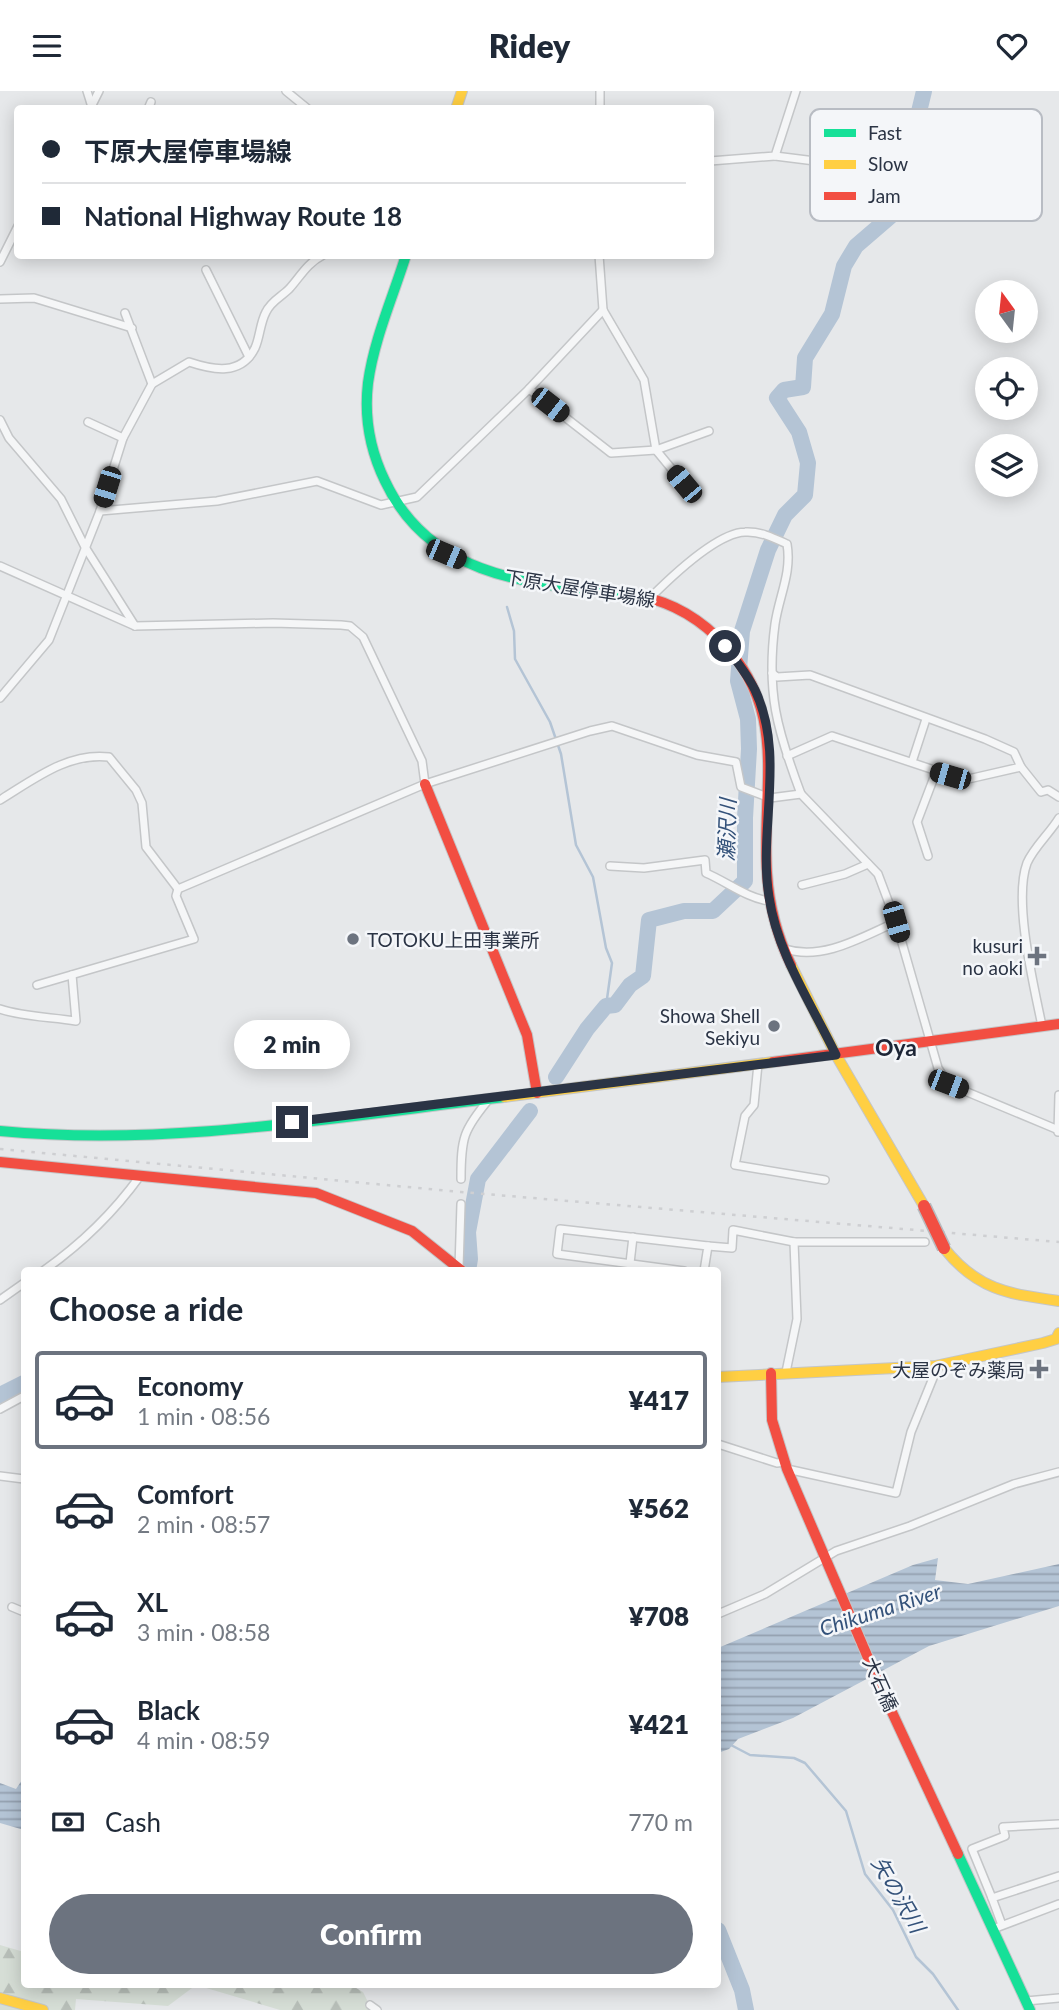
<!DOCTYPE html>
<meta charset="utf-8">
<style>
body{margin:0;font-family:Lato,"Noto Sans JP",sans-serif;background:#f6f6f7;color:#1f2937;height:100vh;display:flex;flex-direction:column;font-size:26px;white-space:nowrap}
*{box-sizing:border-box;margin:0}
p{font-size:23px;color:#747a83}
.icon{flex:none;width:38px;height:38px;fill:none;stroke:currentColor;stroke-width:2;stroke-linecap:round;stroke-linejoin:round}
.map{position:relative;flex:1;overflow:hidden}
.details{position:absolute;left:21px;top:1176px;width:700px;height:721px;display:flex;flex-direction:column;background:#fff;border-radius:7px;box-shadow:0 4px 18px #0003}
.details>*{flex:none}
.top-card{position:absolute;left:14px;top:14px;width:700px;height:154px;border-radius:7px;box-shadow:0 4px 18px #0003;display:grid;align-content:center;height:154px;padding:0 28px;background:#fff}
.needle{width:46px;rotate:345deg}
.tools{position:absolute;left:975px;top:189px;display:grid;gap:14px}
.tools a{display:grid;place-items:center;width:63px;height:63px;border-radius:50%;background:#fff;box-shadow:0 4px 18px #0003;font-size:35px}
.end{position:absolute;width:32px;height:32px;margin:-16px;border:9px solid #2b3445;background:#fff;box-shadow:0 0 0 4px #fff}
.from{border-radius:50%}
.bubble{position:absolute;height:49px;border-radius:24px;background:#fff;box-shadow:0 4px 18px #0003;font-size:23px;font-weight:800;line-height:49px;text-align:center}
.car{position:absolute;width:21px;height:42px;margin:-21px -10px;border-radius:9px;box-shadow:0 0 5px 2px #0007;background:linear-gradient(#222 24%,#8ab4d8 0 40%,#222 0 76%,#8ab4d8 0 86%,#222 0)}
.top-card b{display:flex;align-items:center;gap:24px;height:66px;font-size:26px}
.top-card b+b{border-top:2px solid #e0e1e3}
.top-card i{width:18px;height:18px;background:#1f2937}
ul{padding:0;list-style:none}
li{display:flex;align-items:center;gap:21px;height:98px;margin:0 14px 10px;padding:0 14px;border:4px solid transparent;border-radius:7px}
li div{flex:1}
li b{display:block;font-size:26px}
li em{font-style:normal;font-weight:800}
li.on{border-color:#6c737f}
li>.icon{width:63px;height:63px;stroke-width:1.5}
h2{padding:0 28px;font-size:32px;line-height:84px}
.pay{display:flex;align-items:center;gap:18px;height:77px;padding:0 28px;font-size:26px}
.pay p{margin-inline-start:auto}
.action{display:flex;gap:14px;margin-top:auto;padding:14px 28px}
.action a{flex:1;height:80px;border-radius:42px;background:#6c737f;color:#fff;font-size:28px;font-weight:800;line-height:80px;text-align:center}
header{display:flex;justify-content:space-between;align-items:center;height:91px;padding:0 28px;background:#fff;font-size:32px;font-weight:800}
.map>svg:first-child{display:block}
</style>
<header><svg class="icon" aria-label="menu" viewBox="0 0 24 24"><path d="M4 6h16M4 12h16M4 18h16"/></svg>Ridey<svg class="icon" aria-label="heart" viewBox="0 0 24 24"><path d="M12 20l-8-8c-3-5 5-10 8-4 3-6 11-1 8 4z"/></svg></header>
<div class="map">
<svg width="1059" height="1919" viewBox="0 0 1059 1919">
<defs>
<pattern id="forest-firs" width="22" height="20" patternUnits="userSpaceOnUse" patternTransform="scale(1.75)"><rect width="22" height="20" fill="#d6ded6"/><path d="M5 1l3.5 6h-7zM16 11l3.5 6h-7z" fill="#b8bfb9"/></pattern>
<pattern id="water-rules" width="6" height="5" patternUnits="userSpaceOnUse" patternTransform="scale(1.75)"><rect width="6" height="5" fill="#b4c4d5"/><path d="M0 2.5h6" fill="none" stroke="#93a0af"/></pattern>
</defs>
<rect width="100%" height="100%" fill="#e6e8ea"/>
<!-- forest -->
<polygon fill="url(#forest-firs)" points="0,1854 24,1861 24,1894 351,1894 363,1901 372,1919 280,1919 196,1894 168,1915 76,1908 75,1919 0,1919"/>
<!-- water -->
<g fill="url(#water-rules)">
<polygon points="938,1467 935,1489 968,1493 1059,1473 1059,1515 929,1555 793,1627 738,1648 729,1658 718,1662 718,1557 913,1474"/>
<polygon points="24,1686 24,1739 0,1732 0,1692 16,1698"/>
</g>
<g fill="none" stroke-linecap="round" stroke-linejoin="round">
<!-- stream -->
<g stroke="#b4c4d5" stroke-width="2.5">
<polyline points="507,516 514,540 515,568 550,631 561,663 576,754 593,786 606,857 612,872 606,915"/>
<polyline points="729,1653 750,1664 794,1667 805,1672 846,1720 865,1783 893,1819 916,1866 933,1883 958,1919"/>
</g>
<!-- river -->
<g stroke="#b4c4d5" stroke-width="16">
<polyline points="556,986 587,938 606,915 615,914 630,894 643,885 649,829 684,820 713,820 745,790 745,727 749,658 748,628 738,590 742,540 768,459 785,424 805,404 808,372 799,341 777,307 784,299 803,296 805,267 832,223 844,175 856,155 892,124 908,90 908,66 924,0"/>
<polyline points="468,1180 470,1168 468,1141 478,1088 530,1020"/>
<polyline points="0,1304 24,1292"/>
<polyline points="718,1839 742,1899 746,1919"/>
</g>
<!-- street casing -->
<g stroke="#c4c6c8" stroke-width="10">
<g id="street">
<polyline points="87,0 92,16"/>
<polyline points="286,0 308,18"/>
<polyline points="90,18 99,0"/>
<polyline points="148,18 151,11"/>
<polyline points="600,18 600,0"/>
<path d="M775 65 831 72C855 40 872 24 910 47"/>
<polyline points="710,70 775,65 796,0"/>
<polyline points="599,164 603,219 644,289 656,359 684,393"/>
<polyline points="0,171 18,135"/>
<polyline points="206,179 249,266"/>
<polyline points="0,208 34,207 132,237"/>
<polyline points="125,222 152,293"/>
<polyline points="529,298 611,362 656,359 709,340"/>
<polyline points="0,329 9,347 61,408 85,456 135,535"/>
<polyline points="88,331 123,347"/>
<polyline points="100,420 217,410 317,390 381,414 417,406 529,298 603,219"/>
<polyline points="0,475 135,535 273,532 341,534 350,535 363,546 422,670 425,693"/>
<path d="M650 507C670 487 717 442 745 441 760 440 774 447 787 453 792 482 779 505 775 533 766 601 777 639 801 703"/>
<polyline points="772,582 777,586 810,584 985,648 1014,661 1021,676 964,689 832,645 787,665"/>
<path d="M0 607 49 549 100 420 123 347 152 293 189 271C213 279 241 285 255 257 260 246 260 232 266 221 271 210 281 206 289 198 300 186 307 172 323 164"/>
<polyline points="912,671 926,628"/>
<polyline points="1021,676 1041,701 1048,699 1059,706"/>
<path d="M0 709C33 689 68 661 109 666L136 699 142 712 146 756 178 798 425 693 590 640 612 635 697 664 736 671 741 696 770 707 801 703 878 783 896 831 938 977 948 993 1056 1038"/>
<polyline points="928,765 917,731 936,681"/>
<path d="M610 775 644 777 705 769 706 782C727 791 747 807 769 810"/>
<polyline points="802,794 845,783 868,773"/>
<path d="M785 858C823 870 862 846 896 831"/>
<polyline points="37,894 194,848 176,805 178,798"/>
<path d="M0 918C24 926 51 926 76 930L72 884"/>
<path d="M1042 935C1034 895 1013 810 1027 772 1034 756 1050 742 1059 727"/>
<polyline points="758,973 754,1014 745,1025 735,1074 825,1089"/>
<polyline points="1058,1041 1059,1004"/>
<path d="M461 1088C461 1047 463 1039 490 1007"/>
<polyline points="708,1155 732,1157 733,1139 794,1151 925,1151"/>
<polyline points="630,1172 633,1146"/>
<polyline points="459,1177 461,1113"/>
<path d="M43 1180C80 1154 114 1121 140 1085"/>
<polyline points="684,1180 557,1163 560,1138 708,1155 704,1180"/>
<polyline points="0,1209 24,1192"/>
<polyline points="786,1281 797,1228 794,1151"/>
<polyline points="0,1318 24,1305"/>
<polyline points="718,1353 777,1372 785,1371"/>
<polyline points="787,1378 896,1402 911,1341 933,1287 935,1275"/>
<polyline points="0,1385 24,1388"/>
<polyline points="12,1516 24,1521"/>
<polyline points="718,1523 765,1503 836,1460 910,1435 1014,1393 1059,1381"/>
<polyline points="992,1807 972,1758 1005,1745 1003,1736 1059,1733"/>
<polyline points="1002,1834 992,1807 1059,1785"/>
<polyline points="993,1838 1059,1813"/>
<polyline points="1026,1910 1059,1907"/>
<polyline points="370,1914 377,1919"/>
</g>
</g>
<!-- fast casing -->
<g stroke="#c4c6c8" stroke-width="12">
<g id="fast">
<path d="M406 164C393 206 374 248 368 292 364 326 370 359 385 390 431 488 532 493 627 503"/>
<path d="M0 1040C169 1056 337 1026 504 1006"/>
<polyline points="958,1763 1030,1919"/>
</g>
</g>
<!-- slow casing -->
<g stroke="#c4c6c8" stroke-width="12">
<g id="slow">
<polyline points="456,18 462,0"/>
<polyline points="791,874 836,964"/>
<polyline points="836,964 924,1115"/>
<polyline points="504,1006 773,971"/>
<path d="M944 1157C977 1199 1009 1203 1059 1210"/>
<polyline points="718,1286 935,1275 1043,1252 1056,1248 1059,1242"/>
<polyline points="0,1907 43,1919"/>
</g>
</g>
<!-- jam casing -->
<g stroke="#c4c6c8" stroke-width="12">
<g id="jam">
<path d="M627 503C662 507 691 521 717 546 791 619 761 692 767 782 769 814 777 845 791 874"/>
<polyline points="425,693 527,944 537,1002"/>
<polyline points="773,971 1059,933"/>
<polyline points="0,1071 316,1102 412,1140 462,1180"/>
<polyline points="771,1282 772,1329 787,1378 884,1604 958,1763"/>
</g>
</g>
<!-- street -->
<use href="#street" stroke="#f5f6f7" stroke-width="7"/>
<!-- fast -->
<use href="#fast" stroke="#16e098" stroke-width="10"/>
<!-- slow -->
<use href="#slow" stroke="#ffcf43" stroke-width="10"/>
<!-- jam -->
<use href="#jam" stroke="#f24e42" stroke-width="10"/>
<!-- rail -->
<polyline stroke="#cecfd2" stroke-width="2.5" stroke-dasharray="3.5 7" stroke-linecap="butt" points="0,1058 461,1101 1059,1151"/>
<!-- jam-bridge casing -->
<g stroke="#b8bbbf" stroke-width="15" stroke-linecap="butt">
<polyline id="jam-bridge" points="924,1115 944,1157"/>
</g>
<!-- jam-bridge -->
<use href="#jam-bridge" stroke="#f24e42" stroke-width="12"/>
</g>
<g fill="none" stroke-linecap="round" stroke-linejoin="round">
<!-- route -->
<path stroke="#2b3445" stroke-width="9" d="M292 1031 836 964C812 914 777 862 769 806 758 739 786 664 755 599 747 583 736 569 725 555"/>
</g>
<!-- markers -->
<g fill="#6c737f" stroke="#f4f6f9" stroke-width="2.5">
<circle cx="353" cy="848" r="7"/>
<path d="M1033.5 854.5h7v7h7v7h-7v7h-7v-7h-7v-7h7z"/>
<circle cx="774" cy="935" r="7"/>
<path d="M1035.5 1267.5h7v7h7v7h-7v7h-7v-7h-7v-7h7z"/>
</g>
<g text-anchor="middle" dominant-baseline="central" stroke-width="5" stroke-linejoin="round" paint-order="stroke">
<!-- street labels -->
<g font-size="19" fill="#2b3445" stroke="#f4f6f9">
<text transform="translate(580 497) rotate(9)">下原大屋停車場線</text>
<text transform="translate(881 1593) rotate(66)">大石橋</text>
</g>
<!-- poi labels -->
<g font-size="19" fill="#2b3445" stroke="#f4f6f9" text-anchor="end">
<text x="367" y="848" text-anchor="start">TOTOKU上田事業所</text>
<text x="1023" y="854">kusuri<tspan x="1023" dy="22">no aoki</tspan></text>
<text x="760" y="924">Showa Shell<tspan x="760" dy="22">Sekiyu</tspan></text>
<text x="1025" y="1278">大屋のぞみ薬局</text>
</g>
<!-- water labels -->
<g font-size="21" font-style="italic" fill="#34527a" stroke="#f4f6f9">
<text transform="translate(726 739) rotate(-88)">瀬沢川</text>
<text transform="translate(880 1518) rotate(-18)">Chikuma River</text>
<text transform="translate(899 1803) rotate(60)">矢の沢川</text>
</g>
<!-- quarter labels -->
<g font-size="23" font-weight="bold" fill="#1d2536" stroke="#f4f6f9">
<text x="896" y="956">Oya</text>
</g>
</g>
<!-- legend -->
<rect x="810" y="18" width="232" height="112" rx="10" fill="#f4f6f9" stroke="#b8bcc3" stroke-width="2"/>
<rect x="824" y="38" width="32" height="8" fill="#16e098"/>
<rect x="824" y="69" width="32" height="9" fill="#ffcf43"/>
<rect x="824" y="101" width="32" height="8" fill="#f24e42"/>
<g font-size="19" fill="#2b3445">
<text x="868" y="49">Fast</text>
<text x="868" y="80">Slow</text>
<text x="868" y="112">Jam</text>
</g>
</svg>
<div class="tools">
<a><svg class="needle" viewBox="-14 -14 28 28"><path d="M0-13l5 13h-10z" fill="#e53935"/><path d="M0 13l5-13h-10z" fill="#747a83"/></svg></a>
<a><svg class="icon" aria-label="locate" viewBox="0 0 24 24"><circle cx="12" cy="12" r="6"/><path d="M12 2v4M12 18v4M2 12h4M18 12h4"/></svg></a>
<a><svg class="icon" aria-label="layers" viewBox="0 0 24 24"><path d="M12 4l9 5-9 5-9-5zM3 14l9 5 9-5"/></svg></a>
</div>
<i class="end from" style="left:725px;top:555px"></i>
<i class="end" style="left:292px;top:1031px"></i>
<div class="bubble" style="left:234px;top:929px;width:116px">2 min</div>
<i class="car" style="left:550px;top:314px;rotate:128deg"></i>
<i class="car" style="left:684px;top:393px;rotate:320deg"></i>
<i class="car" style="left:107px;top:396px;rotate:197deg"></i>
<i class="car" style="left:446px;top:463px;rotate:113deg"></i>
<i class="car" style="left:950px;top:685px;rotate:286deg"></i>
<i class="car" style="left:896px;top:831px;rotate:164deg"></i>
<i class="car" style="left:948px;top:993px;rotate:111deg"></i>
<div class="top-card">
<b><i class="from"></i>下原大屋停車場線</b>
<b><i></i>National Highway Route 18</b>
</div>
<section class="details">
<h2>Choose a ride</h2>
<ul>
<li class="on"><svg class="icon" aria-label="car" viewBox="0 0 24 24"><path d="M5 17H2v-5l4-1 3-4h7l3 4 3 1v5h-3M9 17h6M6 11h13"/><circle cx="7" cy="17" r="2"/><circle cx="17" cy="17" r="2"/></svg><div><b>Economy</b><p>1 min · 08:56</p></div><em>¥417</em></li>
<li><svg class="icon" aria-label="car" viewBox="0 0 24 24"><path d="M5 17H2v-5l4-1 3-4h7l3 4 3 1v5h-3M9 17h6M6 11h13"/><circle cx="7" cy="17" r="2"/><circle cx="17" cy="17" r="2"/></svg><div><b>Comfort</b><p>2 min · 08:57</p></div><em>¥562</em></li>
<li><svg class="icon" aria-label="car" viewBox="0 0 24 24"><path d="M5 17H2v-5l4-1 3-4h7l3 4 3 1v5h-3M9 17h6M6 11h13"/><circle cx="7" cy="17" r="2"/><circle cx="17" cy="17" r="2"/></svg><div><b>XL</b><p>3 min · 08:58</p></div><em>¥708</em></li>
<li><svg class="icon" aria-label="car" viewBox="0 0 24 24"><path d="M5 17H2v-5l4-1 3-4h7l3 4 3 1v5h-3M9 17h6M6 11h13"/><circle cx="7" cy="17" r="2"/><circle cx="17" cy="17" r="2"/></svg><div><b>Black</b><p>4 min · 08:59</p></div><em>¥421</em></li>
</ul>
<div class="pay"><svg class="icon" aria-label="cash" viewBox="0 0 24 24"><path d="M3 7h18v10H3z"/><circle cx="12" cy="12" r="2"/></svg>Cash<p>770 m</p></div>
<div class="action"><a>Confirm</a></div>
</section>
</div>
